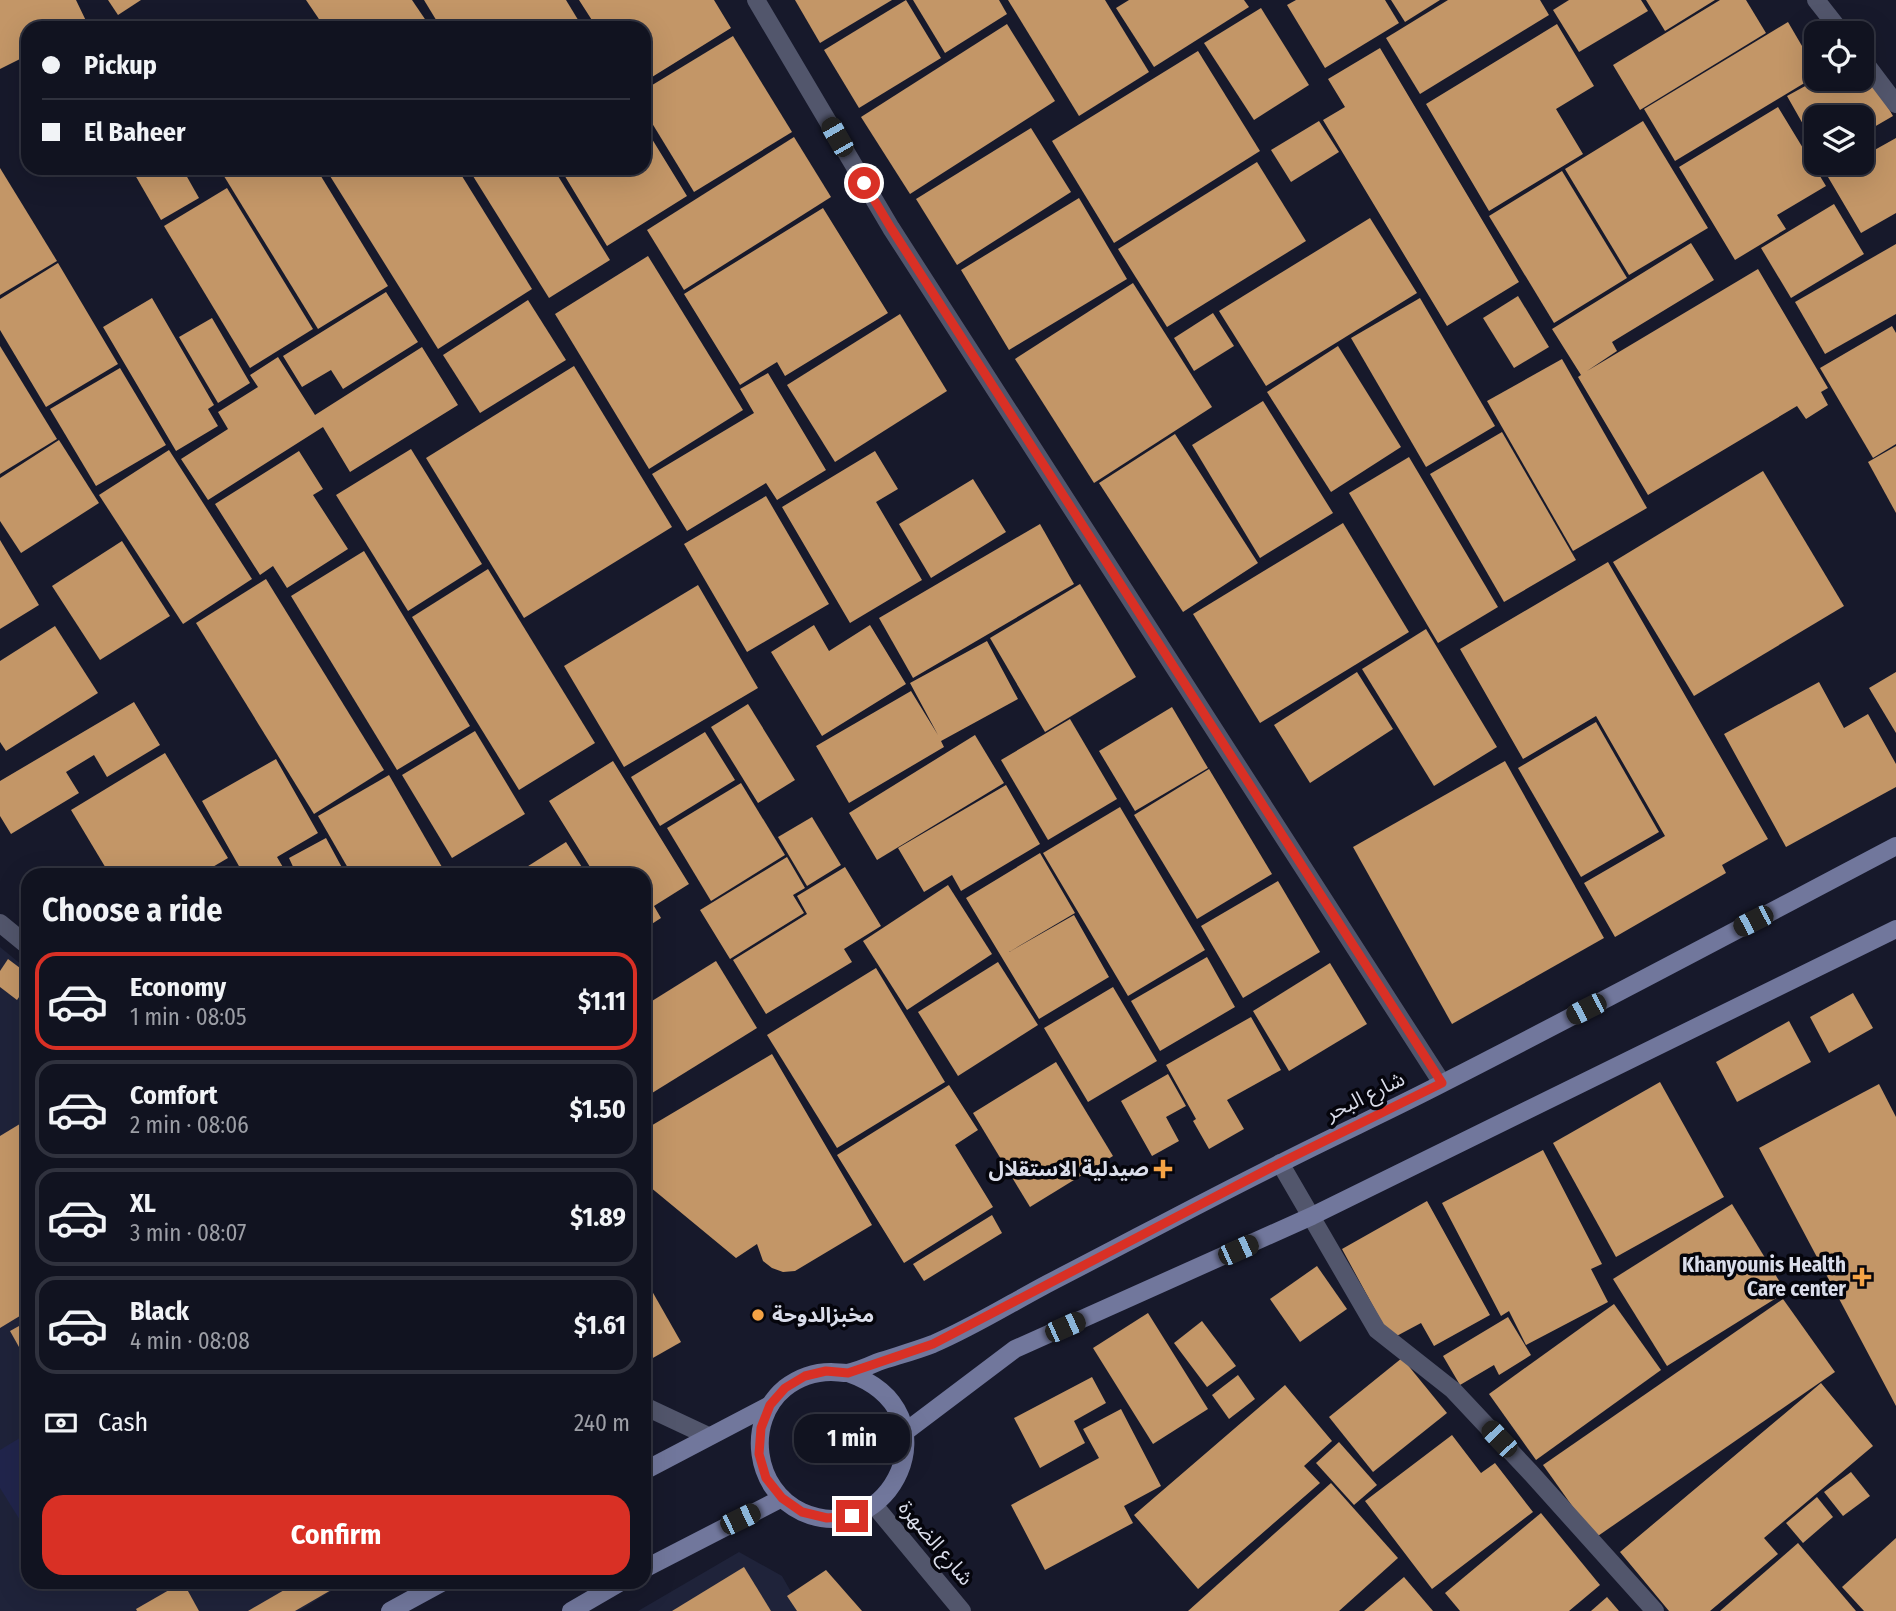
<!DOCTYPE html>
<meta charset="utf-8">
<style>
body{margin:0;font-family:"Fira Sans Condensed","Noto Sans Arabic",sans-serif;background:#1e202d;color:#f1f3f6;height:100vh;display:flex;flex-direction:column;font-size:26px;white-space:nowrap}
*{box-sizing:border-box;margin:0}
p{font-size:23px;color:#9c9ea5}
.icon{flex:none;width:38px;height:38px;fill:none;stroke:currentColor;stroke-width:2;stroke-linecap:round;stroke-linejoin:round}
.map{position:relative;flex:1;overflow:hidden}
.side{position:absolute;left:21px;top:868px;width:630px;height:721px;display:flex;flex-direction:column;background:#111320;border-radius:21px;box-shadow:0 7px 28px #0002,0 0 0 2px #30323e}
.side>*{flex:none}
.top-card{position:absolute;left:21px;top:21px;width:630px;height:154px;border-radius:21px;box-shadow:0 7px 28px #0002,0 0 0 2px #30323e;display:grid;align-content:center;height:154px;padding:0 21px;background:#111320}
.tools{position:absolute;left:1804px;top:21px;display:grid;gap:14px}
.tools a{display:grid;place-items:center;width:70px;height:70px;border-radius:14px;background:#111320;box-shadow:0 7px 28px #0002,0 0 0 2px #30323e;font-size:35px}
.end{position:absolute;width:32px;height:32px;margin:-16px;border:9px solid #d93025;background:#fff;box-shadow:0 0 0 4px #fff}
.from{border-radius:50%}
.bubble{position:absolute;height:49px;border-radius:21px;background:#111320;box-shadow:0 7px 28px #0002,0 0 0 2px #30323e;font-size:23px;font-weight:700;line-height:49px;text-align:center}
.car{position:absolute;width:21px;height:42px;margin:-21px -10px;border-radius:9px;box-shadow:0 0 5px 2px #0007;background:linear-gradient(#222 24%,#8ab4d8 0 40%,#222 0 76%,#8ab4d8 0 86%,#222 0)}
.top-card b{display:flex;align-items:center;gap:24px;height:66px;font-size:26px}
.top-card b+b{border-top:2px solid #30323e}
.top-card i{width:18px;height:18px;background:#f1f3f6}
ul{padding:0;list-style:none}
li{display:flex;align-items:center;gap:21px;height:98px;margin:0 14px 10px;padding:0 7px;border:4px solid #30323e;border-radius:21px}
li div{flex:1}
li b{display:block;font-size:26px}
li em{font-style:normal;font-weight:700}
li.selected{border-color:#d93025}
li>.icon{width:63px;height:63px;stroke-width:1.5}
h2{padding:0 21px;font-size:32px;line-height:84px}
.pay{display:flex;align-items:center;gap:18px;height:77px;padding:0 21px;font-size:26px}
.pay p{margin-inline-start:auto}
.primary-button{display:flex;gap:14px;margin-top:auto;padding:14px 21px}
.primary-button a{flex:1;height:80px;border-radius:21px;background:#d93025;color:#fff;font-size:28px;font-weight:700;line-height:80px;text-align:center}
.map>svg:first-child{display:block}
</style>
<div class="map">
<svg width="1896" height="1611" viewBox="0 0 1896 1611">
<rect width="100%" height="100%" fill="#17192b"/>
<!-- built -->
<g fill="#1f233a">
<polygon points="0,947 28,970 28,1582 346,1582 299,1611 0,1611"/>
<polygon points="739,1552 782,1576 802,1611 638,1611"/>
</g>
<!-- green -->
<polygon fill="#21254c" points="28,1433 28,1533 0,1488 0,1450"/>
<!-- building -->
<g fill="#c39667">
<polygon points="0,0 76,0 88,25 82,28 28,28 28,55 0,69"/>
<polygon points="108,0 141,0 118,15"/>
<polygon points="306,0 412,0 431,28 325,28"/>
<polygon points="424,0 566,0 583,28 441,28"/>
<polygon points="579,0 714,0 731,28 644,82 644,28 597,28"/>
<polygon points="795,0 892,0 820,43"/>
<polygon points="906,0 941,58 859,108 824,50"/>
<polygon points="913,0 999,0 1007,14 945,53"/>
<polygon points="1008,0 1105,0 1149,72 1079,116"/>
<polygon points="1129,0 1244,0 1249,7 1154,67 1116,8"/>
<polygon points="1296,0 1385,0 1399,23 1325,68 1287,5"/>
<polygon points="1391,0 1440,0 1405,22"/>
<polygon points="1448,0 1540,0 1549,15 1420,94 1386,38"/>
<polygon points="1569,0 1641,0 1648,11 1579,52 1553,10"/>
<polygon points="1646,0 1715,0 1665,31"/>
<polygon points="1720,0 1746,0 1766,33 1640,110 1613,65"/>
<polygon points="1261,8 1309,85 1254,120 1204,43"/>
<polygon points="1788,22 1816,70 1816,76 1675,161 1644,109"/>
<polygon points="1007,24 1055,101 910,194 861,117"/>
<polygon points="1557,24 1594,86 1556,109 1583,154 1489,211 1426,104"/>
<polygon points="733,36 792,132 694,192 644,110 644,90"/>
<polygon points="1380,48 1519,282 1447,326 1323,120 1345,107 1328,79"/>
<polygon points="1198,51 1260,151 1114,243 1052,141"/>
<polygon points="1862,63 1893,116 1862,134 1862,117 1816,117 1816,147 1787,96 1818,79 1862,79"/>
<polygon points="1778,107 1826,186 1777,215 1786,229 1735,260 1679,167"/>
<polygon points="1319,121 1339,152 1291,182 1271,150"/>
<polygon points="1643,121 1708,228 1629,275 1565,169"/>
<polygon points="644,126 687,196 607,246 560,168 644,168"/>
<polygon points="1031,128 1071,192 957,265 916,199"/>
<polygon points="794,137 831,197 684,290 647,230"/>
<polygon points="1896,138 1896,213 1861,233 1828,177 1853,163 1862,163 1862,157"/>
<polygon points="1257,162 1306,241 1167,327 1118,249"/>
<polygon points="0,168 57,261 0,295"/>
<polygon points="131,168 182,168 199,198 161,220"/>
<polygon points="219,168 316,168 388,286 318,329"/>
<polygon points="325,168 457,168 532,289 438,349"/>
<polygon points="468,168 553,168 610,260 549,298"/>
<polygon points="1562,171 1627,278 1554,323 1489,216"/>
<polygon points="227,188 313,329 250,368 164,226"/>
<polygon points="1079,198 1127,279 1009,350 961,270"/>
<polygon points="1834,204 1864,254 1791,298 1761,248"/>
<polygon points="823,208 888,313 785,376 777,362 740,385 684,294"/>
<polygon points="1370,218 1417,293 1266,386 1219,311"/>
<polygon points="1691,243 1714,280 1612,342 1617,351 1587,371 1758,269 1828,388 1821,392 1828,405 1806,419 1797,406 1648,495 1578,377 1581,375 1552,329"/>
<polygon points="1896,244 1896,314 1825,354 1795,302"/>
<polygon points="648,256 743,410 649,469 555,314"/>
<polygon points="58,263 118,364 46,407 0,330 0,299"/>
<polygon points="1133,283 1212,407 1094,483 1015,359"/>
<polygon points="386,292 418,342 343,389 331,370 302,387 283,356"/>
<polygon points="1518,296 1549,347 1514,368 1483,318"/>
<polygon points="152,298 214,405 208,409 218,426 176,451 103,327"/>
<polygon points="1420,298 1495,426 1426,467 1351,338"/>
<polygon points="528,300 566,360 480,413 443,355"/>
<polygon points="1213,313 1234,346 1194,371 1174,338"/>
<polygon points="900,314 947,391 835,462 787,385"/>
<polygon points="212,318 250,383 218,403 179,337"/>
<polygon points="1892,326 1896,333 1896,444 1873,458 1820,368"/>
<polygon points="0,346 57,439 0,474"/>
<polygon points="1338,346 1401,447 1331,492 1267,392"/>
<polygon points="422,347 458,405 350,472 323,427 208,500 181,459 228,429 218,412 258,387 250,375 278,357 315,415"/>
<polygon points="1562,359 1647,508 1573,551 1487,401"/>
<polygon points="574,366 672,527 524,618 426,458"/>
<polygon points="120,368 166,445 96,486 50,409"/>
<polygon points="768,373 826,470 777,500 766,483 687,531 652,474 754,413 740,389"/>
<polygon points="1263,401 1333,513 1260,558 1192,445"/>
<polygon points="1502,432 1576,560 1504,602 1430,474"/>
<polygon points="1175,434 1258,563 1183,612 1099,483"/>
<polygon points="59,440 99,503 21,553 0,521 0,478"/>
<polygon points="1896,446 1896,513 1868,462"/>
<polygon points="411,449 482,564 408,611 336,495"/>
<polygon points="169,450 252,579 183,624 99,495"/>
<polygon points="299,451 323,489 313,495 348,549 287,588 273,566 260,575 215,504"/>
<polygon points="875,451 898,489 876,502 922,580 850,623 782,507"/>
<polygon points="1409,457 1498,607 1438,643 1349,493"/>
<polygon points="1763,471 1844,606 1694,696 1613,562"/>
<polygon points="973,479 1006,532 931,578 899,524"/>
<polygon points="766,496 829,604 747,652 684,544"/>
<polygon points="1343,523 1409,632 1260,723 1193,614"/>
<polygon points="1040,524 1074,584 913,678 879,618"/>
<polygon points="0,540 39,605 0,629"/>
<polygon points="122,541 170,616 100,660 52,586"/>
<polygon points="364,551 470,726 397,770 291,596"/>
<polygon points="1608,562 1768,839 1722,865 1726,873 1615,937 1584,883 1665,836 1596,716 1523,759 1460,649"/>
<polygon points="488,569 595,743 519,790 412,617"/>
<polygon points="266,579 384,770 314,814 196,623"/>
<polygon points="1080,584 1136,677 1045,732 990,638"/>
<polygon points="698,585 758,688 624,767 564,666"/>
<polygon points="814,625 829,651 870,625 906,684 822,736 771,652"/>
<polygon points="55,626 98,693 6,751 0,742 0,661"/>
<polygon points="1426,629 1497,747 1434,786 1362,669"/>
<polygon points="987,641 1018,699 941,741 944,747 849,803 816,746 911,691 938,735 910,683"/>
<polygon points="1357,672 1393,729 1310,783 1274,725"/>
<polygon points="1896,672 1896,733 1869,688"/>
<polygon points="1819,682 1844,728 1868,714 1896,764 1896,787 1786,847 1724,734"/>
<polygon points="134,702 160,745 107,777 94,755 66,772 79,793 11,834 0,816 0,781"/>
<polygon points="748,704 795,780 758,803 711,727"/>
<polygon points="1172,707 1208,768 1135,811 1099,751"/>
<polygon points="1070,719 1117,799 1048,840 1001,760"/>
<polygon points="1596,722 1659,832 1581,877 1518,768"/>
<polygon points="475,731 525,814 452,858 402,775"/>
<polygon points="705,732 735,780 660,826 631,777"/>
<polygon points="975,735 1004,783 877,860 849,813"/>
<polygon points="165,753 228,858 199,875 110,875 71,810"/>
<polygon points="276,759 318,833 277,857 284,869 273,875 244,875 202,801"/>
<polygon points="613,761 689,884 654,906 661,918 644,929 644,875 595,875 549,801"/>
<polygon points="1505,761 1604,938 1452,1024 1353,847"/>
<polygon points="1209,769 1272,874 1197,919 1134,815"/>
<polygon points="389,775 442,867 427,875 352,875 318,816"/>
<polygon points="741,783 785,855 711,901 667,828"/>
<polygon points="1006,785 1040,844 961,891 952,875 924,892 898,848"/>
<polygon points="1120,807 1205,950 1128,996 1043,853"/>
<polygon points="812,817 841,865 807,886 778,837"/>
<polygon points="326,838 346,875 288,875 295,871 289,858"/>
<polygon points="566,842 587,875 514,875"/>
<polygon points="1040,853 1075,913 1009,952 1074,915 1109,977 1039,1019 966,898"/>
<polygon points="787,857 805,888 793,895 804,913 730,959 700,910"/>
<polygon points="845,867 881,926 844,949 852,962 766,1014 733,960 807,914 797,896"/>
<polygon points="1278,881 1320,952 1243,998 1201,926"/>
<polygon points="948,885 992,954 907,1010 863,941"/>
<polygon points="1207,957 1235,1007 1160,1051 1131,1001"/>
<polygon points="8,959 28,974 28,984 17,1000 0,987 0,971"/>
<polygon points="716,961 757,1028 644,1098 644,1006"/>
<polygon points="998,962 1038,1025 958,1076 918,1012"/>
<polygon points="1330,963 1367,1024 1289,1071 1253,1011"/>
<polygon points="876,968 945,1082 837,1148 767,1035"/>
<polygon points="1113,987 1157,1061 1088,1102 1044,1028"/>
<polygon points="1853,993 1873,1028 1829,1053 1810,1017"/>
<polygon points="1251,1017 1281,1070 1227,1100 1244,1129 1209,1149 1193,1121 1196,1119 1166,1065"/>
<polygon points="1789,1021 1811,1062 1737,1102 1716,1062"/>
<polygon points="772,1054 872,1225 795,1271 783,1272 772,1268 763,1261 757,1244 736,1258 644,1182 644,1130"/>
<polygon points="1056,1062 1113,1156 1030,1207 973,1113"/>
<polygon points="1168,1074 1186,1106 1166,1117 1179,1141 1152,1156 1121,1101"/>
<polygon points="1660,1082 1724,1197 1616,1257 1553,1143"/>
<polygon points="1879,1084 1896,1117 1896,1406 1759,1148"/>
<polygon points="949,1085 978,1130 955,1145 993,1207 904,1263 837,1155"/>
<polygon points="28,1119 28,1311 0,1328 0,1136"/>
<polygon points="1543,1150 1602,1264 1591,1269 1608,1302 1526,1345 1509,1311 1501,1316 1442,1203"/>
<polygon points="1427,1201 1490,1315 1434,1346 1421,1323 1391,1339 1342,1249"/>
<polygon points="1732,1204 1786,1292 1667,1366 1613,1279"/>
<polygon points="992,1215 1002,1233 924,1281 913,1264"/>
<polygon points="1317,1266 1347,1309 1300,1342 1270,1299"/>
<polygon points="644,1277 681,1342 644,1363"/>
<polygon points="1783,1299 1835,1372 1595,1538 1543,1465"/>
<polygon points="1614,1304 1661,1370 1536,1460 1489,1394"/>
<polygon points="1148,1313 1208,1409 1153,1444 1093,1348"/>
<polygon points="1508,1317 1531,1355 1499,1375 1494,1365 1460,1385 1443,1356"/>
<polygon points="28,1321 28,1363 10,1331"/>
<polygon points="1202,1321 1236,1366 1207,1387 1174,1343"/>
<polygon points="1402,1358 1447,1413 1373,1472 1329,1417"/>
<polygon points="1238,1375 1255,1399 1229,1419 1212,1395"/>
<polygon points="1092,1377 1106,1403 1074,1421 1085,1443 1040,1468 1014,1418"/>
<polygon points="1821,1383 1873,1446 1764,1538 1778,1554 1710,1611 1669,1611 1620,1552"/>
<polygon points="1285,1385 1332,1441 1304,1466 1320,1483 1198,1589 1134,1515"/>
<polygon points="1121,1409 1161,1486 1124,1506 1133,1523 1045,1570 1011,1505 1099,1458 1083,1429"/>
<polygon points="1452,1435 1481,1473 1495,1463 1533,1512 1432,1589 1365,1501"/>
<polygon points="1339,1442 1377,1485 1354,1505 1316,1463"/>
<polygon points="1851,1472 1870,1496 1843,1516 1824,1492"/>
<polygon points="1331,1483 1398,1558 1339,1611 1188,1611"/>
<polygon points="1817,1497 1833,1517 1803,1543 1786,1523"/>
<polygon points="1541,1513 1600,1585 1569,1611 1460,1611 1445,1593"/>
<polygon points="1896,1538 1896,1611 1864,1611 1842,1587"/>
<polygon points="1798,1543 1856,1611 1720,1611"/>
<polygon points="744,1567 771,1611 672,1611"/>
<polygon points="826,1570 862,1611 797,1611 787,1596"/>
<polygon points="1404,1577 1433,1611 1364,1611"/>
<polygon points="183,1582 199,1611 137,1611 136,1609"/>
<polygon points="298,1582 345,1582 295,1611 248,1611"/>
<polygon points="1607,1597 1619,1611 1591,1611"/>
</g>
<g fill="none" stroke-linecap="round" stroke-linejoin="round">
<!-- minor -->
<g stroke="#52566c" stroke-width="18">
<polyline points="756,0 891,228 1442,1083"/>
<polyline points="1816,0 1842,33"/>
<polyline points="1862,59 1896,104"/>
<polyline points="1280,1163 1377,1330 1453,1390 1530,1472 1655,1611"/>
</g>
<!-- tertiary -->
<g stroke="#52566c" stroke-width="18">
<polyline points="0,923 28,946"/>
<polyline points="644,1406 708,1436"/>
<polyline points="874,1505 962,1611"/>
</g>
<!-- secondary -->
<g stroke="#71779c" stroke-width="18">
<path d="M848 1373C960 1412 888 1551 802 1512 754 1490 745 1421 785 1388 798 1378 815 1372 831 1372 836 1372 842 1373 847 1373 857 1371 869 1366 878 1362 896 1356 915 1351 933 1344 973 1327 1011 1303 1049 1283 1127 1243 1204 1201 1283 1162 1336 1135 1391 1110 1445 1082 1596 1005 1746 925 1896 846"/>
<polyline points="905,1432 1015,1349 1312,1216 1896,929"/>
<polyline points="644,1471 770,1405"/>
<polyline points="644,1569 782,1498"/>
<polyline points="390,1611 443,1582"/>
<polyline points="571,1611 621,1582"/>
</g>
</g>
<g fill="none" stroke-linecap="round" stroke-linejoin="round">
<!-- route -->
<polyline stroke="#d93025" stroke-width="9" points="852,1516 827,1518 802,1512 782,1498 766,1478 759,1454 761,1428 770,1405 785,1388 805,1376 826,1371 848,1373 933,1344 1280,1163 1442,1083 891,228 864,183"/>
</g>
<!-- markers -->
<g fill="#f5a345" stroke="#05050c" stroke-width="2.5">
<path d="M1159.5 1158.5h7v7h7v7h-7v7h-7v-7h-7v-7h7z"/>
<path d="M1858.5 1266.5h7v7h7v7h-7v7h-7v-7h-7v-7h7z"/>
<circle cx="758" cy="1315" r="7"/>
</g>
<g text-anchor="middle" dominant-baseline="central" stroke-width="7" stroke-linejoin="round" paint-order="stroke">
<!-- street labels -->
<g font-size="21" fill="#daddea" stroke="#05050c">
<text transform="translate(1365 1096) rotate(-26)">شارع البحر</text>
<text transform="translate(936 1543) rotate(50)">شارع الضهرة</text>
</g>
<!-- poi labels -->
<g font-size="21" font-weight="bold" fill="#daddea" stroke="#05050c" text-anchor="end">
<text x="1149" y="1169">صيدلية الاستقلال</text>
<text x="1846" y="1265">Khanyounis Health<tspan x="1846" dy="24">Care center</tspan></text>
<text x="772" y="1315" text-anchor="start">مخبزالدوحة</text>
</g>
</g>
</svg>
<div class="tools">
<a><svg class="icon" aria-label="locate" viewBox="0 0 24 24"><circle cx="12" cy="12" r="6"/><path d="M12 2v4M12 18v4M2 12h4M18 12h4"/></svg></a>
<a><svg class="icon" aria-label="layers" viewBox="0 0 24 24"><path d="M12 4l9 5-9 5-9-5zM3 14l9 5 9-5"/></svg></a>
</div>
<i class="end from" style="left:864px;top:183px"></i>
<i class="end" style="left:852px;top:1516px"></i>
<div class="bubble" style="left:794px;top:1414px;width:116px">1 min</div>
<i class="car" style="left:837px;top:137px;rotate:330deg"></i>
<i class="car" style="left:1753px;top:921px;rotate:243deg"></i>
<i class="car" style="left:1586px;top:1009px;rotate:243deg"></i>
<i class="car" style="left:1238px;top:1250px;rotate:66deg"></i>
<i class="car" style="left:1065px;top:1327px;rotate:66deg"></i>
<i class="car" style="left:1499px;top:1439px;rotate:317deg"></i>
<i class="car" style="left:740px;top:1519px;rotate:64deg"></i>
<div class="top-card">
<b><i class="from"></i>Pickup</b>
<b><i></i>El Baheer</b>
</div>
<section class="side">
<h2>Choose a ride</h2>
<ul>
<li class="selected"><svg class="icon" aria-label="car" viewBox="0 0 24 24"><path d="M5 17H2v-5l4-1 3-4h7l3 4 3 1v5h-3M9 17h6M6 11h13"/><circle cx="7" cy="17" r="2"/><circle cx="17" cy="17" r="2"/></svg><div><b>Economy</b><p>1 min · 08:05</p></div><em>$1.11</em></li>
<li><svg class="icon" aria-label="car" viewBox="0 0 24 24"><path d="M5 17H2v-5l4-1 3-4h7l3 4 3 1v5h-3M9 17h6M6 11h13"/><circle cx="7" cy="17" r="2"/><circle cx="17" cy="17" r="2"/></svg><div><b>Comfort</b><p>2 min · 08:06</p></div><em>$1.50</em></li>
<li><svg class="icon" aria-label="car" viewBox="0 0 24 24"><path d="M5 17H2v-5l4-1 3-4h7l3 4 3 1v5h-3M9 17h6M6 11h13"/><circle cx="7" cy="17" r="2"/><circle cx="17" cy="17" r="2"/></svg><div><b>XL</b><p>3 min · 08:07</p></div><em>$1.89</em></li>
<li><svg class="icon" aria-label="car" viewBox="0 0 24 24"><path d="M5 17H2v-5l4-1 3-4h7l3 4 3 1v5h-3M9 17h6M6 11h13"/><circle cx="7" cy="17" r="2"/><circle cx="17" cy="17" r="2"/></svg><div><b>Black</b><p>4 min · 08:08</p></div><em>$1.61</em></li>
</ul>
<div class="pay"><svg class="icon" aria-label="cash" viewBox="0 0 24 24"><path d="M3 7h18v10H3z"/><circle cx="12" cy="12" r="2"/></svg>Cash<p>240 m</p></div>
<div class="primary-button"><a>Confirm</a></div>
</section>
</div>
